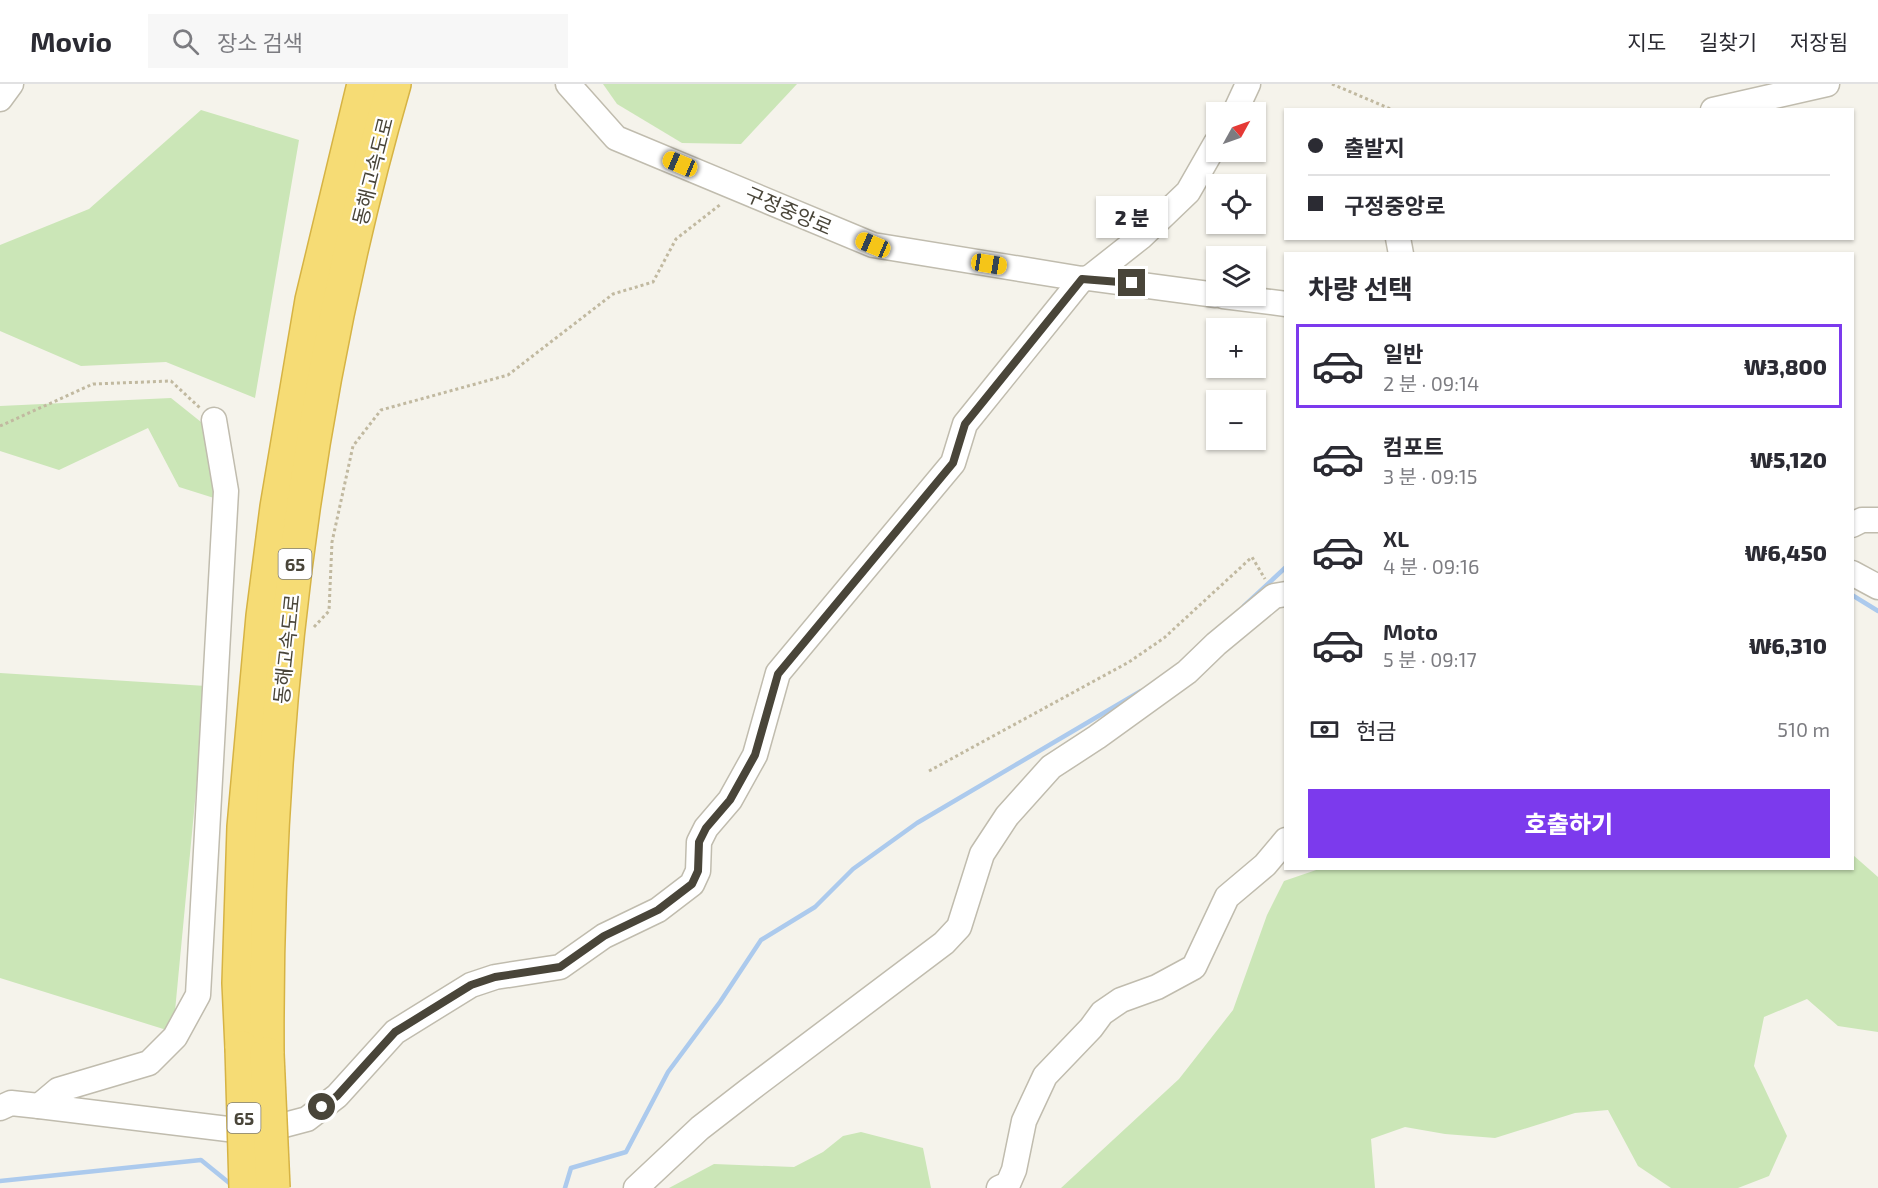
<!DOCTYPE html>
<html lang="ko">
<meta charset="utf-8">
<style>
body{margin:0;font-family:"Exo 2","Noto Sans KR",sans-serif;background:#f7f7f7;color:#2b2b33;height:100vh;display:flex;flex-direction:column;font-size:22px;white-space:nowrap}
*{box-sizing:border-box;margin:0}
p{font-size:20px;color:#7c7c81}
.icon{flex:none;width:33px;height:33px;fill:none;stroke:currentColor;stroke-width:2;stroke-linecap:round;stroke-linejoin:round}
.map{position:relative;flex:1;overflow:hidden}
.details{position:absolute;left:1284px;top:168px;width:570px;height:618px;display:flex;flex-direction:column;background:#fff;border-radius:0px;box-shadow:0 2px 4px #0004}
.details>*{flex:none}
.guide{position:absolute;left:1284px;top:24px;width:570px;height:132px;border-radius:0px;box-shadow:0 2px 4px #0004;display:grid;align-content:center;height:132px;padding:0 24px;background:#fff}
.needle{width:39px;rotate:50deg}
.fabs{position:absolute;left:1206px;top:18px;display:grid;gap:12px}
.fabs a{display:grid;place-items:center;width:60px;height:60px;border-radius:0px;background:#fff;box-shadow:0 2px 4px #0004;font-size:30px}
.end{position:absolute;width:27px;height:27px;margin:-14px;border:8px solid #494539;background:#fff;box-shadow:0 0 0 3px #fff}
.from{border-radius:50%}
.bubble{position:absolute;height:42px;border-radius:0px;background:#fff;box-shadow:0 2px 4px #0004;font-size:20px;font-weight:800;line-height:42px;text-align:center}
.car{position:absolute;width:18px;height:36px;margin:-18px -9px;border-radius:8px;box-shadow:0 0 4px 2px #0007;background:linear-gradient(#f5c518 24%,#345 0 40%,#f5c518 0 76%,#345 0 86%,#f5c518 0)}
.guide b{display:flex;align-items:center;gap:21px;height:57px;font-size:22px}
.guide b+b{border-top:2px solid #e1e1e2}
.guide i{width:15px;height:15px;background:#2b2b33}
ul{padding:0;list-style:none}
li{display:flex;align-items:center;gap:18px;height:84px;margin:0 12px 9px;padding:0 12px;border:3px solid transparent;border-radius:0px}
li div{flex:1}
li b{display:block;font-size:22px}
li em{font-style:normal;font-weight:800}
li.selected{border-color:#7c3aed}
li>.icon{width:54px;height:54px;stroke-width:1.5}
h2{padding:0 24px;font-size:27px;line-height:72px}
.pay{display:flex;align-items:center;gap:15px;height:66px;padding:0 24px;font-size:22px}
.pay p{margin-inline-start:auto}
.primary-button{display:flex;gap:12px;margin-top:auto;padding:12px 24px}
.primary-button a{flex:1;height:69px;border-radius:0px;background:#7c3aed;color:#fff;font-size:24px;font-weight:800;line-height:69px;text-align:center}
header{display:flex;align-items:center;gap:36px;box-sizing:border-box;height:84px;padding:0 30px;background:#fff;border-bottom:2px solid #e1e1e2}
header strong{font-size:28px}
nav{display:flex;gap:33px;margin-inline-start:auto;font-size:21px}
.search{width:420px;height:54px;background:#f7f7f7;display:flex;align-items:center;gap:15px;box-sizing:border-box;padding:0 21px;border-radius:0px;color:#7c7c81;font-size:22px}
.map>svg:first-child{display:block}
</style>
<header>
<strong>Movio</strong>
<div class="search"><svg class="icon" aria-label="search" viewBox="0 0 24 24"><circle cx="10" cy="10" r="6"/><path d="M15 15l6 6"/></svg>장소 검색</div>
<nav><a>지도</a><a>길찾기</a><a>저장됨</a></nav>
</header>
<div class="map">
<svg width="1878" height="1104" viewBox="0 0 1878 1104">
<rect width="100%" height="100%" fill="#f5f3eb"/>
<!-- green -->
<g fill="#cbe6b7">
<polygon points="603,0 797,0 741,60 682,59 617,20"/>
<polygon points="201,26 299,56 255,314 166,278 81,282 0,247 0,161 89,125"/>
<polygon points="171,314 216,350 214,414 179,403 148,344 59,386 0,367 0,322"/>
<polygon points="0,589 206,602 173,948 0,894"/>
<polygon points="1853,771 1878,793 1878,948 1838,942 1807,915 1764,933 1754,982 1787,1052 1769,1092 1738,1104 1671,1104 1638,1082 1608,1026 1575,1029 1495,1054 1445,1050 1405,1043 1371,1055 1375,1104 1061,1104 1179,995 1233,926 1267,831 1284,797 1322,784 1852,784"/>
<polygon points="861,1048 923,1064 931,1104 669,1104 714,1080 794,1083 823,1068 843,1052"/>
</g>
<g fill="none" stroke-linecap="round" stroke-linejoin="round">
<!-- stream -->
<g stroke="#accaed" stroke-width="4.5">
<polyline points="1852,511 1878,527"/>
<polyline points="1244,522 1286,483"/>
<polyline points="0,1097 201,1076 233,1102"/>
<polyline points="565,1104 571,1084 626,1068 668,988 720,918 761,856 815,823 853,785 917,739 1141,607"/>
</g>
<!-- minor casing -->
<g stroke="#c0bcae" stroke-width="27">
<g id="minor">
<polyline points="568,0 616,54 873,161 1082,195 1089,194 1216,211"/>
<polyline points="0,15 11,0"/>
<polyline points="1713,26 1827,0"/>
<polyline points="1235,28 1248,0"/>
<polyline points="1398,154 1401,170"/>
<polyline points="1089,194 1141,153 1188,108 1216,59"/>
<polyline points="1223,212 1286,220"/>
<polyline points="214,336 226,407 198,911 175,953 149,979 58,1006 39,1022 244,1047 273,1044 307,1035 337,1012 395,948 471,901 495,893 560,883 604,852 658,826 692,800 698,787 699,758 706,744 730,716 755,671 778,589 953,379 965,340 1082,195"/>
<polyline points="1852,441 1862,436 1878,436"/>
<polyline points="1852,489 1878,503"/>
<polyline points="0,1024 11,1019 39,1022"/>
<polyline points="636,1104 700,1044 749,1006 944,859 959,843 982,770 1007,732 1051,683 1097,653 1187,588 1216,560 1274,512 1286,510"/>
<polyline points="999,1104 1008,1100 1014,1086 1024,1037 1045,992 1091,944 1102,929 1121,916 1157,903 1194,883 1227,813 1265,781 1286,756"/>
</g>
</g>
<!-- highway casing -->
<g stroke="#d6b344" stroke-width="36">
<g id="highway">
<polyline points="242,964 239,899 244,743 263,532 277,423 312,216 364,0"/>
<path d="M267 970C265 643 303 315 394 0"/>
</g>
</g>
<!-- path -->
<g stroke="#c1b9a0" stroke-width="3" stroke-dasharray="3 3" stroke-linecap="butt">
<polyline points="1332,0 1393,26"/>
<polyline points="0,342 93,300 171,297 200,324"/>
<polyline points="314,543 329,527 332,458 353,362 381,326 508,291 613,210 653,198 676,155 721,120"/>
<polyline points="929,687 1129,578 1164,554 1252,473 1265,495"/>
</g>
<!-- minor -->
<use href="#minor" stroke="#fff" stroke-width="24"/>
<!-- highway -->
<use href="#highway" stroke="#f6dc75" stroke-width="33"/>
<!-- highway-bridge casing -->
<g stroke="#d6b344" stroke-width="36" stroke-linecap="butt">
<g id="highway-bridge">
<polyline points="242,964 246,1104"/>
<polyline points="267,970 273,1104"/>
</g>
</g>
<!-- highway-bridge -->
<use href="#highway-bridge" stroke="#f6dc75" stroke-width="33"/>
</g>
<g fill="none" stroke-linecap="round" stroke-linejoin="round">
<!-- route -->
<polyline stroke="#494539" stroke-width="8" points="322,1023 337,1012 395,948 471,901 495,893 560,883 604,852 658,826 692,800 698,787 699,758 706,744 730,716 755,671 778,590 953,379 965,340 1082,195 1132,199"/>
</g>
<g text-anchor="middle" dominant-baseline="central" stroke-width="4.5" stroke-linejoin="round" paint-order="stroke">
<!-- shield labels -->
<g fill="#fff" stroke="#807d74" stroke-width="1.5">
<rect x="278.5" y="465" width="33" height="30" rx="4.5"/>
<rect x="227.5" y="1019" width="33" height="30" rx="4.5"/>
</g>
<g font-size="18" font-weight="bold" fill="#494539">
<text x="295" y="480">65</text>
<text x="244" y="1034">65</text>
</g>
<!-- street labels -->
<g font-size="20" fill="#494539" stroke="#fff">
<text transform="translate(372 87) rotate(-76)">동해고속도로</text>
<text transform="translate(789 126) rotate(23)">구정중앙로</text>
<text transform="translate(286 565) rotate(-84)">동해고속도로</text>
</g>
</g>
</svg>
<div class="fabs">
<a><svg class="needle" viewBox="-14 -14 28 28"><path d="M0-13l5 13h-10z" fill="#e53935"/><path d="M0 13l5-13h-10z" fill="#7c7c81"/></svg></a>
<a><svg class="icon" aria-label="locate" viewBox="0 0 24 24"><circle cx="12" cy="12" r="6"/><path d="M12 2v4M12 18v4M2 12h4M18 12h4"/></svg></a>
<a><svg class="icon" aria-label="layers" viewBox="0 0 24 24"><path d="M12 4l9 5-9 5-9-5zM3 14l9 5 9-5"/></svg></a>
<a>+</a>
<a>−</a>
</div>
<i class="end from" style="left:322px;top:1023px"></i>
<i class="end" style="left:1132px;top:199px"></i>
<div class="bubble" style="left:1096px;top:112px;width:72px">2 분</div>
<i class="car" style="left:680px;top:80px;rotate:293deg"></i>
<i class="car" style="left:873px;top:161px;rotate:293deg"></i>
<i class="car" style="left:989px;top:180px;rotate:99deg"></i>
<div class="guide">
<b><i class="from"></i>출발지</b>
<b><i></i>구정중앙로</b>
</div>
<section class="details">
<h2>차량 선택</h2>
<ul>
<li class="selected"><svg class="icon" aria-label="car" viewBox="0 0 24 24"><path d="M5 17H2v-5l4-1 3-4h7l3 4 3 1v5h-3M9 17h6M6 11h13"/><circle cx="7" cy="17" r="2"/><circle cx="17" cy="17" r="2"/></svg><div><b>일반</b><p>2 분 · 09:14</p></div><em>₩3,800</em></li>
<li><svg class="icon" aria-label="car" viewBox="0 0 24 24"><path d="M5 17H2v-5l4-1 3-4h7l3 4 3 1v5h-3M9 17h6M6 11h13"/><circle cx="7" cy="17" r="2"/><circle cx="17" cy="17" r="2"/></svg><div><b>컴포트</b><p>3 분 · 09:15</p></div><em>₩5,120</em></li>
<li><svg class="icon" aria-label="car" viewBox="0 0 24 24"><path d="M5 17H2v-5l4-1 3-4h7l3 4 3 1v5h-3M9 17h6M6 11h13"/><circle cx="7" cy="17" r="2"/><circle cx="17" cy="17" r="2"/></svg><div><b>XL</b><p>4 분 · 09:16</p></div><em>₩6,450</em></li>
<li><svg class="icon" aria-label="car" viewBox="0 0 24 24"><path d="M5 17H2v-5l4-1 3-4h7l3 4 3 1v5h-3M9 17h6M6 11h13"/><circle cx="7" cy="17" r="2"/><circle cx="17" cy="17" r="2"/></svg><div><b>Moto</b><p>5 분 · 09:17</p></div><em>₩6,310</em></li>
</ul>
<div class="pay"><svg class="icon" aria-label="cash" viewBox="0 0 24 24"><path d="M3 7h18v10H3z"/><circle cx="12" cy="12" r="2"/></svg>현금<p>510 m</p></div>
<div class="primary-button"><a>호출하기</a></div>
</section>
</div>
